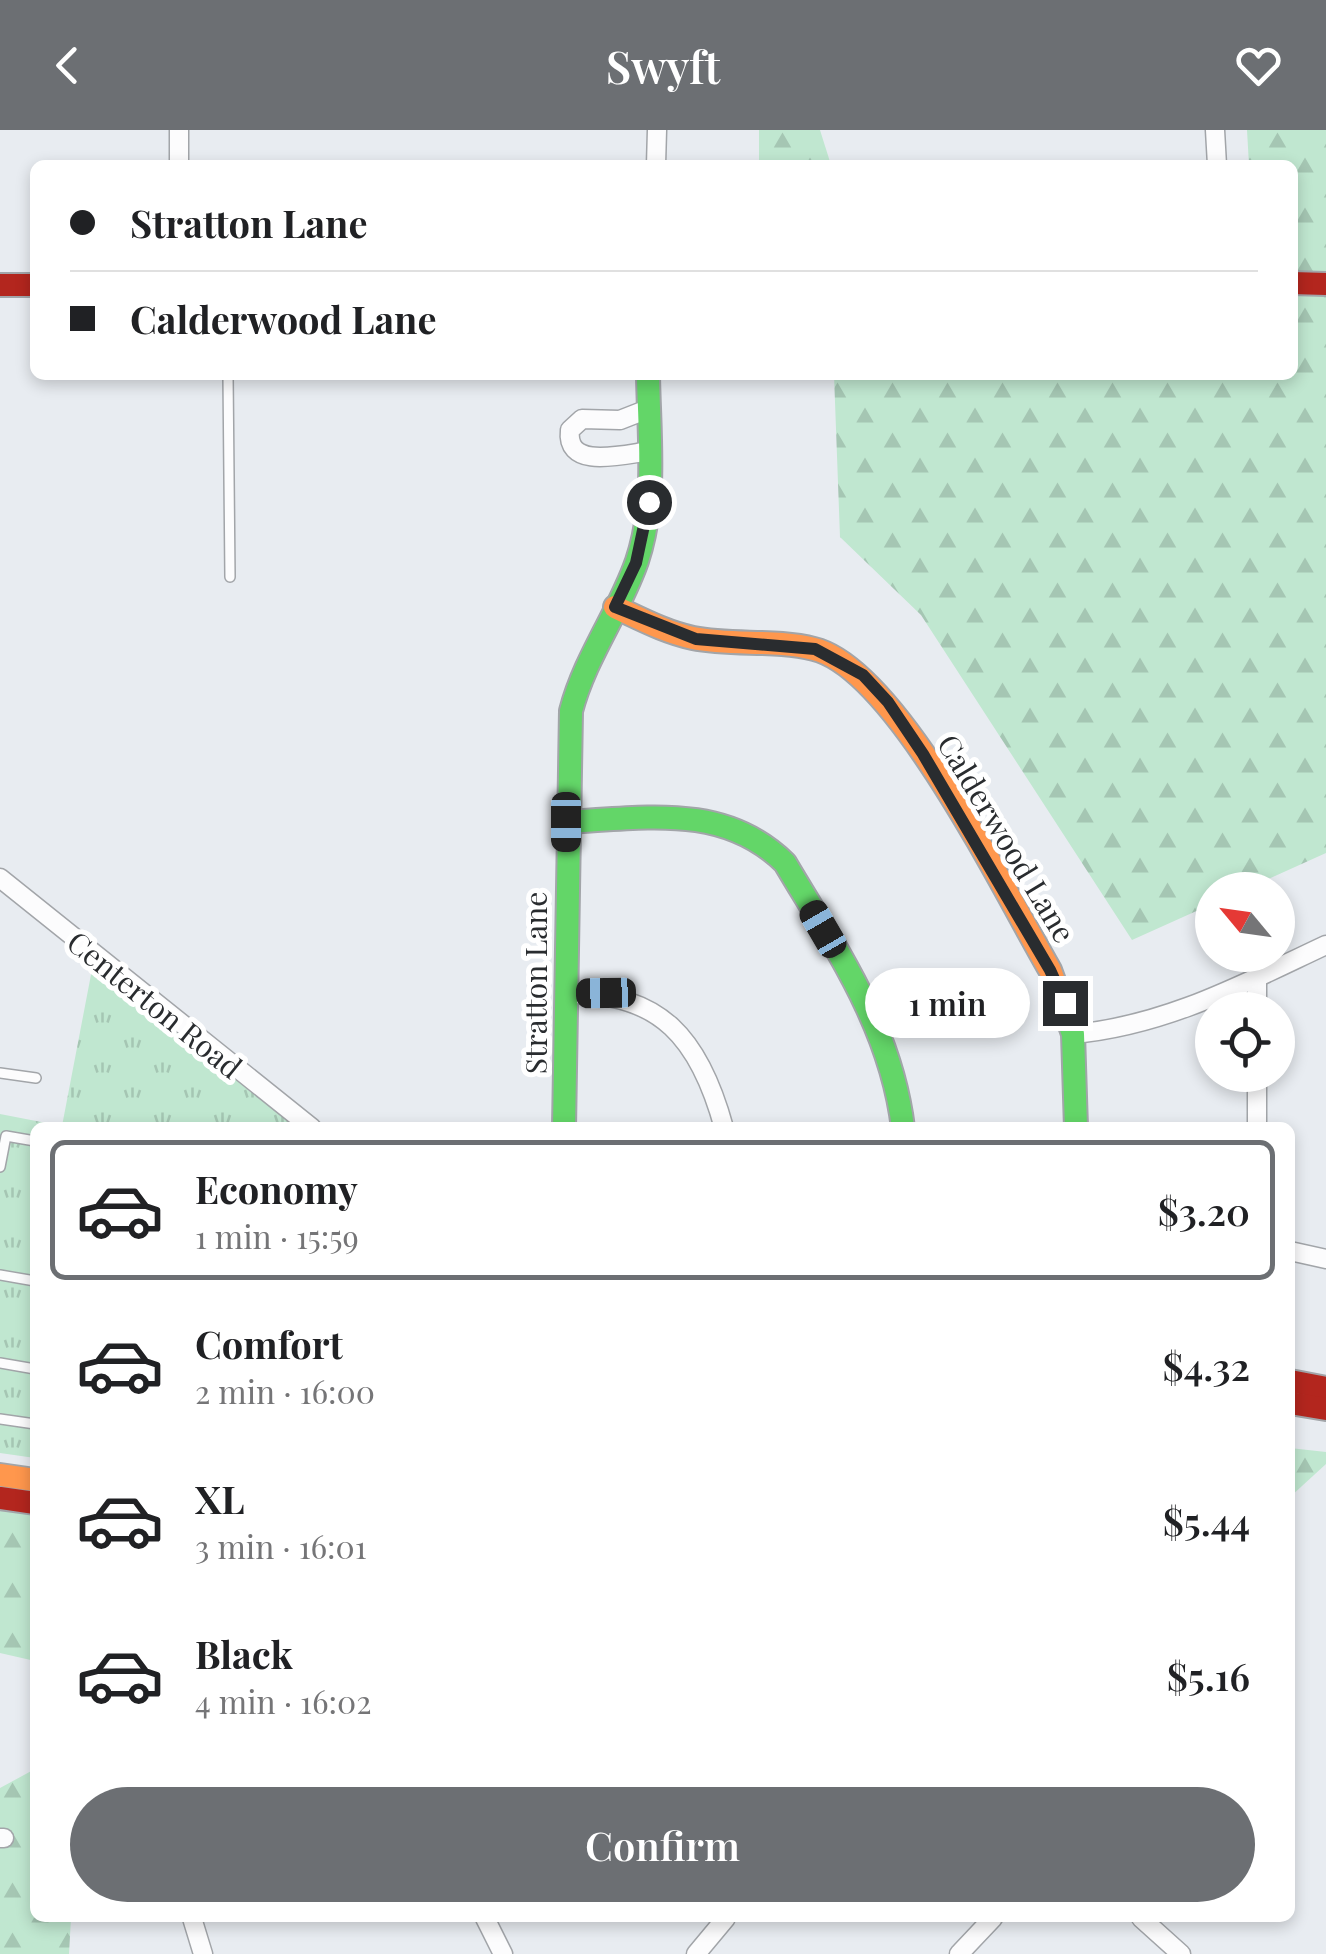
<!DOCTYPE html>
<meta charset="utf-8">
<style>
body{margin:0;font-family:"Playfair Display",serif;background:#f2f2f2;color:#202124;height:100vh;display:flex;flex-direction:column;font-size:38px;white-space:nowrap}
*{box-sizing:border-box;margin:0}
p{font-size:32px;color:#757577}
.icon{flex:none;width:55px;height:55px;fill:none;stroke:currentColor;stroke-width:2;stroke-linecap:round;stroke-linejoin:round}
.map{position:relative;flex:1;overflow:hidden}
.details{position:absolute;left:30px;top:992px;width:1265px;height:800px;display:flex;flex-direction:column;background:#fff;border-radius:15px;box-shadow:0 5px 15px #0003}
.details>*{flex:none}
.guide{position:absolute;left:30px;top:30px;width:1268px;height:220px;border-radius:15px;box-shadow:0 5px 15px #0003;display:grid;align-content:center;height:220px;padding:0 40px;background:#fff}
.needle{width:65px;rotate:299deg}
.tools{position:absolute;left:1195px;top:742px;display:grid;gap:20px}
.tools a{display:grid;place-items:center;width:100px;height:100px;border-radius:50%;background:#fff;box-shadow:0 5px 15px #0003;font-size:50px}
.end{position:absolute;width:45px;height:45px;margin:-22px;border:12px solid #292c2f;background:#fff;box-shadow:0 0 0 5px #fff}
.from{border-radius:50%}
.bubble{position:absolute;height:70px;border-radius:35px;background:#fff;box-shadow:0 5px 15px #0003;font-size:32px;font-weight:600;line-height:70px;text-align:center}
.car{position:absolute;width:30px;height:60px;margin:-30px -15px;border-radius:12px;box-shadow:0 0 8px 2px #0007;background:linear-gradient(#222 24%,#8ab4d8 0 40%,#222 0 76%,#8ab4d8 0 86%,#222 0)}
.guide b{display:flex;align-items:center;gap:35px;height:95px;font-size:38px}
.guide b+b{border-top:2px solid #e0e0e0}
.guide i{width:25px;height:25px;background:#202124}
ul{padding:18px 0 0;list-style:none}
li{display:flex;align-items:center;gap:30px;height:140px;margin:0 20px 15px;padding:0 20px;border:5px solid transparent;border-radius:15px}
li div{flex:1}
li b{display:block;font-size:38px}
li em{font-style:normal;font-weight:600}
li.on{border-color:#6c6f73}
li>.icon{width:90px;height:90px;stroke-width:1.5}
.primary-button{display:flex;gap:20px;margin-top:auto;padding:20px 40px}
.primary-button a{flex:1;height:115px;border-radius:60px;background:#6c6f73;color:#fff;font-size:40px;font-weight:600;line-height:115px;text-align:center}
header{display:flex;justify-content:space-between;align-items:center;height:130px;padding:0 40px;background:#6c6f73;color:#fff;font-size:45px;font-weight:600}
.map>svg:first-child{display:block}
</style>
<header><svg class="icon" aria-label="back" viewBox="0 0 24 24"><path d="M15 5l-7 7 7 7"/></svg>Swyft<svg class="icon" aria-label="heart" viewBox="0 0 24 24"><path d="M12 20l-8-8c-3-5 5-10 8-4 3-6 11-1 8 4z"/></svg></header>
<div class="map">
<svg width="1326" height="1824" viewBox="0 0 1326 1824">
<defs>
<pattern id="grass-tufts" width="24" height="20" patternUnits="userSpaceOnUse" patternTransform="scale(2.5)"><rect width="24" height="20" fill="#c0e7d0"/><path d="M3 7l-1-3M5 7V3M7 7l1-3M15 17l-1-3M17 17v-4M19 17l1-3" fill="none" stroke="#a5c6b3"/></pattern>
<pattern id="forest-firs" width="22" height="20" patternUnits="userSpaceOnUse" patternTransform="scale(2.5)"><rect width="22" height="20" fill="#c0e7d0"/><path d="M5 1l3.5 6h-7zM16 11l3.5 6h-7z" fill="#a5c6b3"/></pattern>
</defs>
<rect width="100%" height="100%" fill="#e8ecf1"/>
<!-- grass -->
<polygon fill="url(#grass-tufts)" points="94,829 305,997 35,998 35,1328 0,1323 0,984 62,996"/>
<!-- forest -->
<g fill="url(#forest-firs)">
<polygon points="759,0 820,0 831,35 759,35"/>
<polygon points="1247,0 1326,0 1326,723 1244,760 1212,760 1212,774 1132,810 921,485 840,407 834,245 1292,245 1292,35 1249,35"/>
<polygon points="1290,1318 1326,1322 1326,1334 1290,1367"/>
<polygon points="0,1375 35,1379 35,1531 0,1523"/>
<polygon points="35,1639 35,1788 71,1788 69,1824 0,1824 0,1658"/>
</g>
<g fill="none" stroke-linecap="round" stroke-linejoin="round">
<!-- lane casing -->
<g stroke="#a2a5a9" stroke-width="12">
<g id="lane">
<polyline points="228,245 230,447"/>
<polyline points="0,943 36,948"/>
<polyline points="0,1037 6,1006 35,1011"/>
<polyline points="0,1145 35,1151"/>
<polyline points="0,1233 35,1239"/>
<polyline points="0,1289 35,1294"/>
</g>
</g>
<!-- street casing -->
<g stroke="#a2a5a9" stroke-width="21">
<g id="street">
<polyline points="179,0 179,35"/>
<polyline points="1215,0 1217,35"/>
<polyline points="656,35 657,0"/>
<path d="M648 279 620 290 582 289 570 300C565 341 625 324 650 321"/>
<polyline points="0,748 312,998"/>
<polyline points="1257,848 1257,880"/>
<path d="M566 864C661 861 700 910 724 998"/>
<path d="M1073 904C1165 896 1243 854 1326 815"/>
<polyline points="1257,998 1257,945"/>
<polyline points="1290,1121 1326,1129"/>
<polyline points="0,1708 4,1708"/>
<polyline points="192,1788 203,1824"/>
<polyline points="485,1788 503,1824"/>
<polyline points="1141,1788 1181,1824"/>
<polyline points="696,1824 726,1788"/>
<polyline points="959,1824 993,1788"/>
</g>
</g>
<!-- fast casing -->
<g stroke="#a2a5a9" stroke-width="26">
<g id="fast">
<path d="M566 692C645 688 724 673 785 733 836 819 891 897 903 998"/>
<polyline points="1061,870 1073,904 1076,998"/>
<path d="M564 998 571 581C585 527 619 483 637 431 657 371 649 307 648 245"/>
</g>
</g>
<!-- slow casing -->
<g stroke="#a2a5a9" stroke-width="26">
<g id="slow">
<path d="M615 477C641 489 665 502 693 508 732 516 775 509 814 519 897 539 1006 765 1050 840L1061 870"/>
<polyline points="0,1345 35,1350"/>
</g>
</g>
<!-- jam casing -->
<g stroke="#a2a5a9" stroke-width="26">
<g id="jam">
<polyline points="1292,153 1326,154"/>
<polyline points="0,155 35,155"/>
<polyline points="1290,1251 1326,1258"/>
<polyline points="1290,1273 1326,1279"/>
<polyline points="0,1368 35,1373"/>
</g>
</g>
<!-- lane -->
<use href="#lane" stroke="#fcfcfd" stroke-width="9"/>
<!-- street -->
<use href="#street" stroke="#fcfcfd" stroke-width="18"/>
<!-- fast -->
<use href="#fast" stroke="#63d668" stroke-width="22"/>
<!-- slow -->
<use href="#slow" stroke="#ff974d" stroke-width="22"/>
<!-- jam -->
<use href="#jam" stroke="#b3261e" stroke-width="22"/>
</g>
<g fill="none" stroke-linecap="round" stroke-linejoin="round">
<!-- route -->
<polyline stroke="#292c2f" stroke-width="12" points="649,372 636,433 615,477 696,509 815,519 863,545 888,572 923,624 1050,840 1065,873"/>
</g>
<g text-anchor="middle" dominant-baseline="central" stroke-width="10" stroke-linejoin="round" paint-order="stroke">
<!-- street labels -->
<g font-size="30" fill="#292c2f" stroke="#fff">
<text transform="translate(1007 708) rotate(59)">Calderwood Lane</text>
<text transform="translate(535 853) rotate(-90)">Stratton Lane</text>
<text transform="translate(155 874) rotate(39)">Centerton Road</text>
</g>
</g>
</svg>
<div class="tools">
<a><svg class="needle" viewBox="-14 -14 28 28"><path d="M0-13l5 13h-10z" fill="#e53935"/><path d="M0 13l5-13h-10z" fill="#757577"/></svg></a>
<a><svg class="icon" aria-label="locate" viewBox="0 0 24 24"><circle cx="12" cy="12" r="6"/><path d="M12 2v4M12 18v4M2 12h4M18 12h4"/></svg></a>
</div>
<i class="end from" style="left:649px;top:372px"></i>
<i class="end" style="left:1065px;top:873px"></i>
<div class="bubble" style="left:865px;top:838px;width:165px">1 min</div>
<i class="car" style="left:566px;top:692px;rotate:180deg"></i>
<i class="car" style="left:823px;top:799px;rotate:330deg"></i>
<i class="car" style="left:606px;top:863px;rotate:269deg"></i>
<div class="guide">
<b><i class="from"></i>Stratton Lane</b>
<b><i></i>Calderwood Lane</b>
</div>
<section class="details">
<ul>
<li class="on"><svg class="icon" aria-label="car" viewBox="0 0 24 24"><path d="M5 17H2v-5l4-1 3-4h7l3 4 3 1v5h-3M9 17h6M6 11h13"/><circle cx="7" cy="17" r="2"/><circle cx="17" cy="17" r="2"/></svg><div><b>Economy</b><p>1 min · 15:59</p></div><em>$3.20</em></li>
<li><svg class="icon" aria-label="car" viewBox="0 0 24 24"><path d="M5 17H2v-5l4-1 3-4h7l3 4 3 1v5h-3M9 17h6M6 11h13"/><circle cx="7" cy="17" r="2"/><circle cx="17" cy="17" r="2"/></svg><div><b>Comfort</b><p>2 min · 16:00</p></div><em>$4.32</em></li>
<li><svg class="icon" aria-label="car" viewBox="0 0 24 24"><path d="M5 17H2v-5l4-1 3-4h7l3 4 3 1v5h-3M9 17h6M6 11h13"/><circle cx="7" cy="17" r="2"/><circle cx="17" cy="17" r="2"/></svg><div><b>XL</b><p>3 min · 16:01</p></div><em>$5.44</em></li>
<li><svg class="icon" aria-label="car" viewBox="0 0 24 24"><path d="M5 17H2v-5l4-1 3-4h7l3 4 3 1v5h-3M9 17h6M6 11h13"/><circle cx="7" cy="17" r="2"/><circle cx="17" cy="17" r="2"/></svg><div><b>Black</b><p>4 min · 16:02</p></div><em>$5.16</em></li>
</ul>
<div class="primary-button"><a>Confirm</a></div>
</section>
</div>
